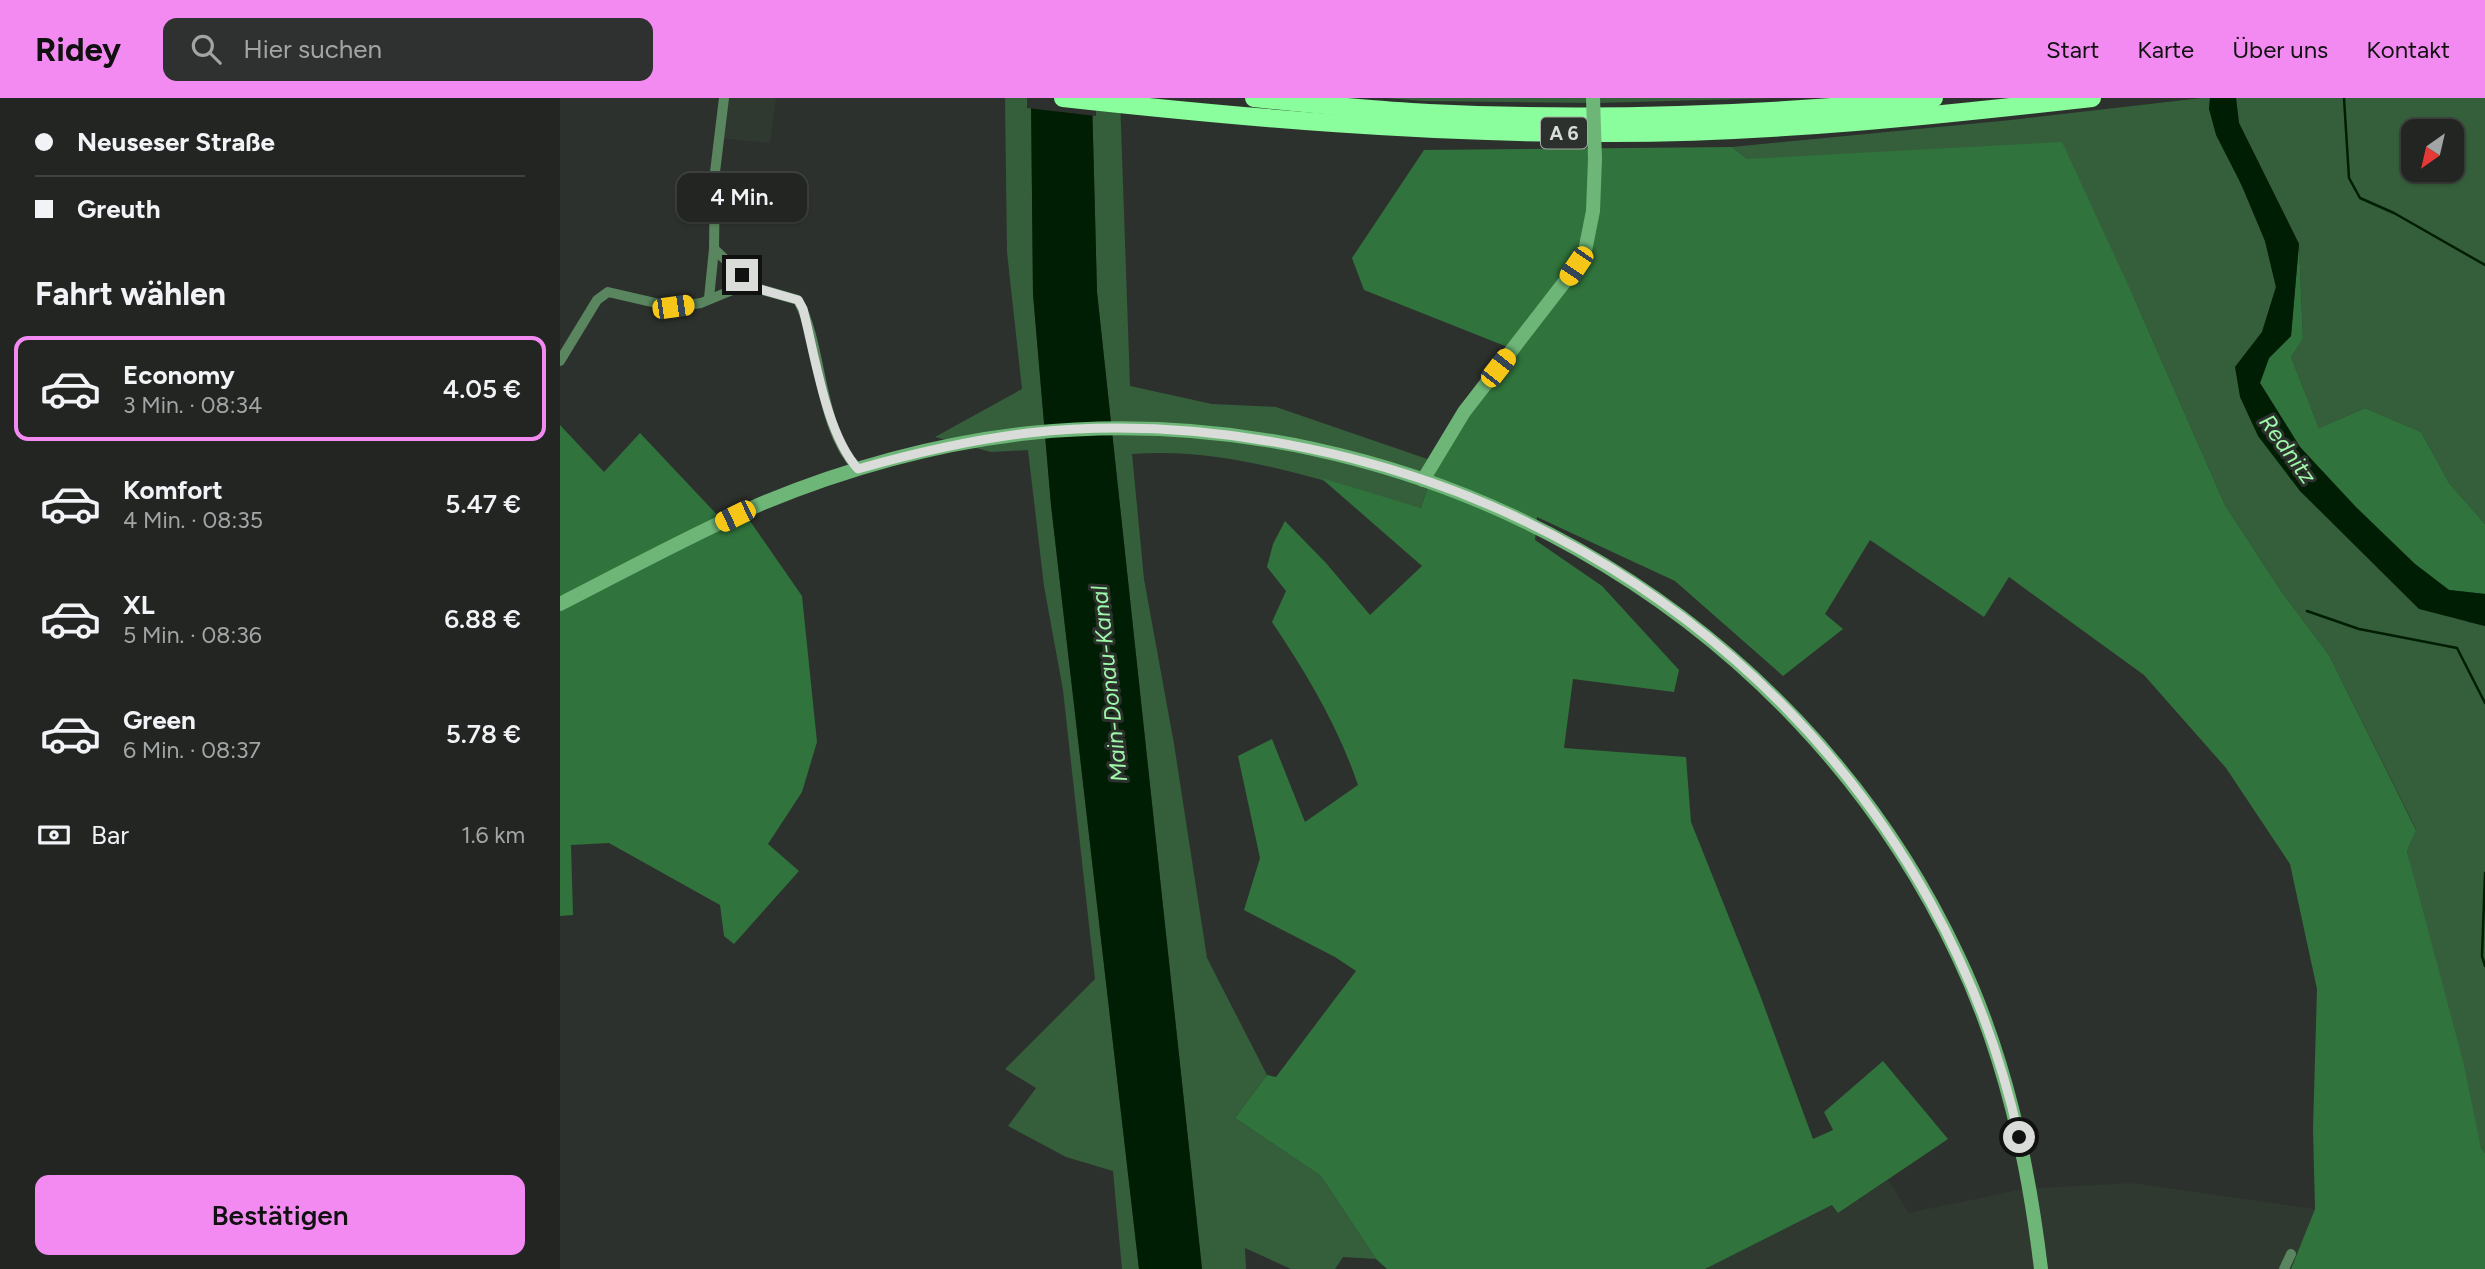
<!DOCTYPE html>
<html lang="de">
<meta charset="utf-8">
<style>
body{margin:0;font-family:Figtree,sans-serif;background:#2e312f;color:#f1f3f6;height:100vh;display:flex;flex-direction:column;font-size:26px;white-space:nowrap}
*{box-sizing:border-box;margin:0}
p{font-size:23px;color:#a2a5a5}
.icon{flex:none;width:38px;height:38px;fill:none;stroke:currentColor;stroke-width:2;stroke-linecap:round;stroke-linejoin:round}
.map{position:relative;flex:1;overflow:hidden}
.drawer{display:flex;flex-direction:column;background:#222522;width:560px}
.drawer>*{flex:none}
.top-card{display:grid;align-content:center;height:154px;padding:0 35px;background:#222522}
.needle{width:46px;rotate:214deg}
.buttons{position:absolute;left:1841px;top:21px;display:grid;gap:14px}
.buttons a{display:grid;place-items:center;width:63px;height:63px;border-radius:14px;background:#222522;box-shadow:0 2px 5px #0004,0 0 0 2px #3f4240;font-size:35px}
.end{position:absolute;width:32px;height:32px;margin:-16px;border:9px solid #d9dcd9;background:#111;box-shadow:0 0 0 4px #111}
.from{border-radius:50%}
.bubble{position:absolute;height:49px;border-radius:14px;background:#222522;box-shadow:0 2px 5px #0004,0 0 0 2px #3f4240;font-size:23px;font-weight:600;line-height:49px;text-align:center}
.car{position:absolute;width:21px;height:42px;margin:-21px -10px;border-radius:9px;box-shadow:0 0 5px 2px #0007;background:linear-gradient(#f5c518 24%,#345 0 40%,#f5c518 0 76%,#345 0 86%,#f5c518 0)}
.top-card b{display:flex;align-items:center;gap:24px;height:66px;font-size:26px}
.top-card b+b{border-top:2px solid #3f4240}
.top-card i{width:18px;height:18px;background:#f1f3f6}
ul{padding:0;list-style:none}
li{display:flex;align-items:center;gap:21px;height:105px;margin:0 14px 10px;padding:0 21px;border:4px solid transparent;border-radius:14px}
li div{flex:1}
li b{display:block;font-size:26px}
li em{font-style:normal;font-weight:600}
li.on{border-color:#f38af2}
li>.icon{width:63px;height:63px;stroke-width:1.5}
h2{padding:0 35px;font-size:32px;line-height:84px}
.pay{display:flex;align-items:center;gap:18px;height:77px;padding:0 35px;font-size:26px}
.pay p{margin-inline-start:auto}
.action{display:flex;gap:14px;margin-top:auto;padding:14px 35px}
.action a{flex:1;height:80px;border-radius:14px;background:#f38af2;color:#111;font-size:28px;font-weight:600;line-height:80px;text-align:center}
header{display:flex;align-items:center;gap:42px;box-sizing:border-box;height:98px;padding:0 35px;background:#f38af2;color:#111}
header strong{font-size:33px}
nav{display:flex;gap:38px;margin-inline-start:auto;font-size:24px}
.search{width:490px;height:63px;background:#2e312f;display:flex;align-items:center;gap:18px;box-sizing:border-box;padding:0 24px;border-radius:14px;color:#a2a5a5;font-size:26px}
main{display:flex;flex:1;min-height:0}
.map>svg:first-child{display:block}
</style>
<header>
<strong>Ridey</strong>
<div class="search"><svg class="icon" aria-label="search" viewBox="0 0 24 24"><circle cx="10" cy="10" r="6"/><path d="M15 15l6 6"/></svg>Hier suchen</div>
<nav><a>Start</a><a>Karte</a><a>Über uns</a><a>Kontakt</a></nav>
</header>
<main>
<section class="drawer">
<div class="top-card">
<b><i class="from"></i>Neuseser Straße</b>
<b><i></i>Greuth</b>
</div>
<h2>Fahrt wählen</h2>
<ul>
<li class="on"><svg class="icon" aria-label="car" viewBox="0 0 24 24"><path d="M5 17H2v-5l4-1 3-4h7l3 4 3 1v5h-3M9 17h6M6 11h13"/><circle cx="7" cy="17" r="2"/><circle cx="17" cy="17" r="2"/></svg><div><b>Economy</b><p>3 Min. · 08:34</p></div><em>4.05 €</em></li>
<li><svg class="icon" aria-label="car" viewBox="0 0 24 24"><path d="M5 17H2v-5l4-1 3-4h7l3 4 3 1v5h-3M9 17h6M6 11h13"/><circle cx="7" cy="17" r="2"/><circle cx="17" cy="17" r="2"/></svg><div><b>Komfort</b><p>4 Min. · 08:35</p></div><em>5.47 €</em></li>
<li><svg class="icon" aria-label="car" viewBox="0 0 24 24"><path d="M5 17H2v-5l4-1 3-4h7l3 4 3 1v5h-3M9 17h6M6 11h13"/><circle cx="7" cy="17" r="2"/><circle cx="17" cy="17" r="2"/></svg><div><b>XL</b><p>5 Min. · 08:36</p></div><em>6.88 €</em></li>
<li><svg class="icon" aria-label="car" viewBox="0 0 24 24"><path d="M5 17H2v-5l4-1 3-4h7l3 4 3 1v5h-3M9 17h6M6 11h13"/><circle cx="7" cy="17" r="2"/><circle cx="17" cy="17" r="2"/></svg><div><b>Green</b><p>6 Min. · 08:37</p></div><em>5.78 €</em></li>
</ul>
<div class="pay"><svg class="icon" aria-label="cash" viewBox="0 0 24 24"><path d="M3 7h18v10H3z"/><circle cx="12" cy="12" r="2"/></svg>Bar<p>1.6 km</p></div>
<div class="action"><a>Bestätigen</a></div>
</section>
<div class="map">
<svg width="1925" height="1171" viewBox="0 0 1925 1171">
<rect width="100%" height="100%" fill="#2d312d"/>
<!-- built -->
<g fill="#2f3930">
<polygon points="163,0 216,0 210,45 158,40"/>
<polygon points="1328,1082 1349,1115 1463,1091 1572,1085 1755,1111 1731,1171 1145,1171 1273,1107 1278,1115"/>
</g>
<!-- green -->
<g fill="#355f3b" fill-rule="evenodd">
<polygon points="445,0 471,0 473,196 491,407 579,1171 562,1171 553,1073 506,1059 448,1028 476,990 445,971 535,881 503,592 484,488 468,352 431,354 375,339 462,291 447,154"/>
<path d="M532 0H560L570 288 652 306 716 309 876 364 861 410C766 385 671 348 572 356L584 481 614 646 647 860 707 977 675 1020 761 1078 816 1161 783 1159 775 1171H731L685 1150 686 1171H642L537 194Z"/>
<polygon points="827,0 1216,0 1038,5 864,3"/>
<polygon points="1642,0 1650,0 1649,11 1705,143 1716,189 1702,234 1675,269 1740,393 1787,438 1908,524 1925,528 1925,1055 1921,1050 1847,753 1856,731 1769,557 1721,493 1665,407 1574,200 1187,61 1172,49 1451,22"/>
<path d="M1676 0H1925V426L1889 385 1861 334 1805 310 1759 330 1731 259 1743 239 1739 146 1679 25ZM1853 33H1892V72H1853Z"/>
</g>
<!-- forest -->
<g fill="#30733c">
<path d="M1502 44 1574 200 1665 407 1721 493 1769 557 1856 732 1847 753 1903 963 1921 1050 1925 1055V1171H1731L1755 1111 1753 1031 1757 891 1730 766 1666 670 1584 577 1449 479 1424 519 1310 442 1265 516 1283 531 1223 578 1115 483 977 419 975 442 1042 488 1119 572 1114 594 1013 581 1004 650 1126 659 1131 724 1200 897 1253 1041 1273 1032 1264 1014 1323 963 1388 1041 1278 1115 1272 1107 1145 1171H827L816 1161 761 1078 675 1020 707 977 716 979 796 873 775 859 684 812 700 760 678 658 712 641 745 724 798 687C778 628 747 576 712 524L726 493 707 469 713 446 725 423 766 465 810 517 862 468 761 380 861 410 876 364 955 252 804 192 792 160 864 52 1172 49 1187 61Z"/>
<polygon points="1739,146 1743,240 1731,259 1759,330 1805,310 1861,334 1889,385 1925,426 1925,496 1889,492 1855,466 1796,410 1740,349 1700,285 1709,260 1731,238"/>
<polygon points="0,327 44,374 80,335 162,422 183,413 242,498 257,644 242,694 208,746 239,773 174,846 164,838 160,807 49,745 11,747 13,817 0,818"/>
</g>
<!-- water -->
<g fill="#001e04">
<polygon points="471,0 532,0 537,194 642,1171 579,1171 491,407 473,196"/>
<polygon points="1650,0 1676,0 1679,25 1739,146 1731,238 1709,260 1700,285 1740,349 1796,409 1855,466 1889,492 1925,496 1925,528 1859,511 1740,393 1698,338 1680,299 1675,269 1702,234 1716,189 1705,143 1683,90 1656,37 1649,11"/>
</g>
<!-- pier -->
<polygon fill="#2d312d" points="467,0 536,0 536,18 467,10"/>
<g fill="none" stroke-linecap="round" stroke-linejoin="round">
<!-- stream -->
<g stroke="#001e04" stroke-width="2.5">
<polyline points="1784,0 1789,80 1800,100 1834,115 1925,167"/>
<polyline points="1747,513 1799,531 1897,550 1925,605"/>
<polyline points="1925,775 1922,858 1925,868"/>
</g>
<!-- street -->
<g stroke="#5a865f" stroke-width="10">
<polyline points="154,151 196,190"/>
<polyline points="149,200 154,151 155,74 164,0"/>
<path d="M0 263 37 202 48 194 113 209 141 205 175 191 196 190 238 202C264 252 257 327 298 371"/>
<polyline points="1724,1171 1731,1156"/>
</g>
<!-- secondary -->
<g stroke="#6eb678" stroke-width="14">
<polyline points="863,382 904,314 1006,182 1025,153 1033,113 1035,61"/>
<path d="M0 506C67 472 134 435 203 405 288 370 378 345 470 335 854 296 1234 508 1398 858 1445 957 1468 1063 1481 1171"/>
</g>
<!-- highway -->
<g stroke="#8afd9c" stroke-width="18">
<path d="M503 0C686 20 867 36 1052 35 1213 35 1372 18 1532 0"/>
<path d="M694 0C752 6 811 12 869 15 1037 23 1206 17 1374 0"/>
</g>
<!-- secondary-bridge -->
<polyline stroke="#6eb678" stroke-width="14" points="1033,0 1035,61"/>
</g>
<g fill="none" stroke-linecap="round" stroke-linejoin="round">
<!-- route -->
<path stroke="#d9dcd9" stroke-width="9" d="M182 177 196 190 238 202 243 211C255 257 266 336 298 371 354 355 411 342 468 335 575 323 685 334 790 360 1121 443 1385 704 1459 1039"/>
</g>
<g text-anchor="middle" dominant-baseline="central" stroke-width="6" stroke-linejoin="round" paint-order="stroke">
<!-- shield labels -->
<rect fill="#2d312d" stroke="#a5a9a5" stroke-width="2" x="981" y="19.5" width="46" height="31" rx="5"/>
<g font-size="19" font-weight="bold" fill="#d9dcd9">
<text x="1004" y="35">A 6</text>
</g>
<!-- water labels -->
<g font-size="23" font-style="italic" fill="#9df8a9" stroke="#2d312d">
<text transform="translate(1728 351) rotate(54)">Rednitz</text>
<text transform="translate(549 586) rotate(-96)">Main-Donau-Kanal</text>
</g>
</g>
</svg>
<div class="buttons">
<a><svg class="needle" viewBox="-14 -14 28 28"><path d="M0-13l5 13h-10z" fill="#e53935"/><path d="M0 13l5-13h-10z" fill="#a2a5a5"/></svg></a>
</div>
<i class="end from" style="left:1459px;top:1039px"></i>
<i class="end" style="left:182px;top:177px"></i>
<div class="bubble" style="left:117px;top:75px;width:130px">4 Min.</div>
<i class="car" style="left:1016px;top:168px;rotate:214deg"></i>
<i class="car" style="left:113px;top:209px;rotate:82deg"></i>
<i class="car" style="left:938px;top:270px;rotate:38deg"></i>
<i class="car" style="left:175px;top:418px;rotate:244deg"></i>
</div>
</main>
